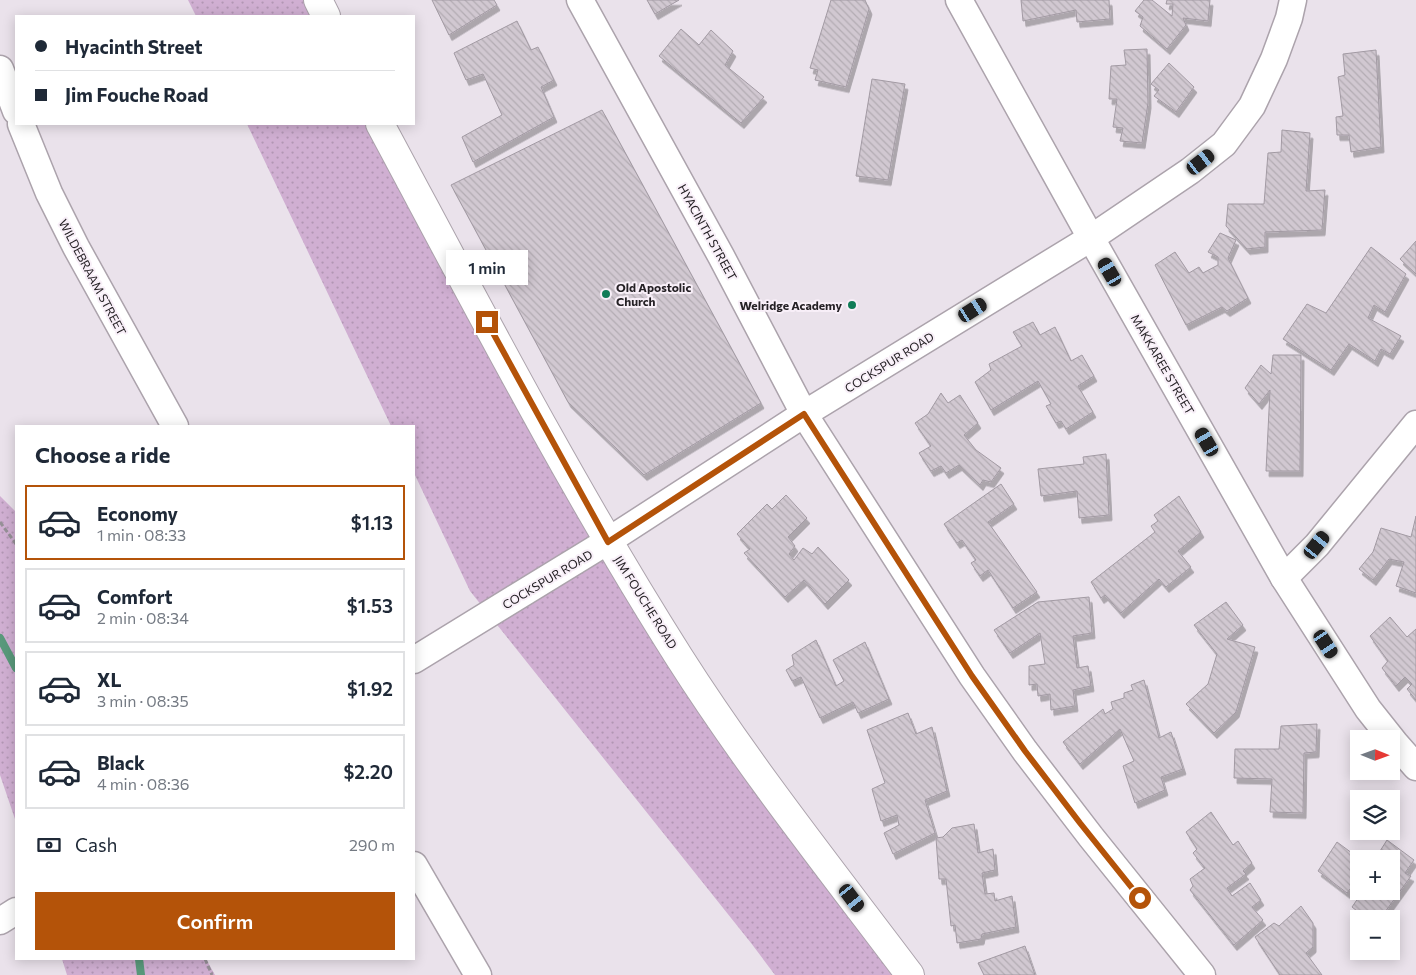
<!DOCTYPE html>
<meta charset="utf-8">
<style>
body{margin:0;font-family:Commissioner,sans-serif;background:#f6f6f7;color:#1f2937;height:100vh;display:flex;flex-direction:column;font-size:19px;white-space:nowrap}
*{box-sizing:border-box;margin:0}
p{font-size:16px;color:#747a83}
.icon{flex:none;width:28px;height:28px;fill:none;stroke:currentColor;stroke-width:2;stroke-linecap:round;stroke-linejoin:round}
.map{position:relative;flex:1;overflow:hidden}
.side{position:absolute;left:15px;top:425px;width:400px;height:535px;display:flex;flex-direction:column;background:#fff;border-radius:0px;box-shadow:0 2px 12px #0003}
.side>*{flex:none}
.banner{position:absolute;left:15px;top:15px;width:400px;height:110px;border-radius:0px;box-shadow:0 2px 12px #0003;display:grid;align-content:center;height:110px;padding:0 20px;background:#fff}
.needle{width:32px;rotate:91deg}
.buttons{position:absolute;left:1350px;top:730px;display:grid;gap:10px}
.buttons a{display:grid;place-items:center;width:50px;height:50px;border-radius:0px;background:#fff;box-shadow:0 2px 12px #0003;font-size:25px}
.end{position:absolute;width:22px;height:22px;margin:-11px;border:6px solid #b45309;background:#fff;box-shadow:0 0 0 2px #fff}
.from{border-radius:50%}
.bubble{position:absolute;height:35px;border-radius:0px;background:#fff;box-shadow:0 2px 12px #0003;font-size:16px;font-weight:600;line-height:35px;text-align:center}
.car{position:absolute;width:15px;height:30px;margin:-15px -8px;border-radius:6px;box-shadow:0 0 4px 1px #0007;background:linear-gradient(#222 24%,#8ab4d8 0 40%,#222 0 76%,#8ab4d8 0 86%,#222 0)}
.banner b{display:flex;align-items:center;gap:18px;height:48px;font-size:19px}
.banner b+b{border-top:1px solid #e0e1e3}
.banner i{width:12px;height:12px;background:#1f2937}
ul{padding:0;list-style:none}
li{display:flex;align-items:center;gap:15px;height:75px;margin:0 10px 8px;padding:0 10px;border:2px solid #e0e1e3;border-radius:0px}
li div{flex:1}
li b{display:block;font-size:19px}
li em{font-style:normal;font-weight:600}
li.on{border-color:#b45309}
li>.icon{width:45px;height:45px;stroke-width:1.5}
h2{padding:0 20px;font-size:22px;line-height:60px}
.pay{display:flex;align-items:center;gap:12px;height:55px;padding:0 20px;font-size:19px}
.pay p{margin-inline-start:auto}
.primary-button{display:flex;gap:10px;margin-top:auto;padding:10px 20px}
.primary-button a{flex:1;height:58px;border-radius:0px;background:#b45309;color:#fff;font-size:20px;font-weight:600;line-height:58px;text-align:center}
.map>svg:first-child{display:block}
</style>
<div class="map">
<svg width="1416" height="975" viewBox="0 0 1416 975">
<defs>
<pattern id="park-dots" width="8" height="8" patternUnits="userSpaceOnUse" patternTransform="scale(1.25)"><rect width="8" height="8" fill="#d0afd2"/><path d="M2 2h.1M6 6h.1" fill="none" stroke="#b296b4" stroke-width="1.8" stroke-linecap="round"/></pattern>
<pattern id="building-back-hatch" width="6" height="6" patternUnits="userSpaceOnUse" patternTransform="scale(1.25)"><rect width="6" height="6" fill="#d1c8d1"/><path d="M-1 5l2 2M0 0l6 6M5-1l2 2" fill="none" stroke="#b3acb3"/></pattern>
<filter id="shadow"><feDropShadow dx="3" dy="5.5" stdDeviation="0" flood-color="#0004"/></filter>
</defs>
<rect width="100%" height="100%" fill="#eae2eb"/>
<!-- park -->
<g fill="url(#park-dots)">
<polygon points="188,0 316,0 323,16 196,16"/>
<polygon points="247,124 377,124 608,541 906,975 775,975 751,943 470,591 414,473 414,426 391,426"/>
<polygon points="0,496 16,512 16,822 0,775"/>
<polygon points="62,959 206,959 215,975 67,975"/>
</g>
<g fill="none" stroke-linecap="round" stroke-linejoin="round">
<!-- stream -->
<g stroke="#59997b" stroke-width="8">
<polyline points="0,638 16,668"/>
<polyline points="139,959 141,975"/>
</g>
</g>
<!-- building -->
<g fill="url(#building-back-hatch)" stroke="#a29aa3" filter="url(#shadow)">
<polygon points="432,0 494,0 497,5 449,35"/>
<polygon points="647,0 679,0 655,14"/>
<polygon points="831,0 865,0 869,9 846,87 815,80 818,70 810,68"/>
<polygon points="1021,0 1109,0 1110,19 1077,22 1076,10 1023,21"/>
<polygon points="1144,0 1152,0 1172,16 1173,4 1166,4 1167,0 1210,0 1208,21 1183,18 1186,25 1167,49 1140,26 1143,17 1135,11"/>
<polygon points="517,21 531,50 538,47 554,80 541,87 554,117 473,162 462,137 502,115 483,74 466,80 454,53"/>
<polygon points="681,29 699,45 711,30 733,51 725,65 764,97 741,123 659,56"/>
<polygon points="1147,49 1148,103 1142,143 1120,141 1123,128 1113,127 1117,99 1109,99 1111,66 1126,65 1124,50"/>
<polygon points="1376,50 1381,147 1351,152 1349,135 1337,135 1336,117 1343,116 1338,77 1345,75 1343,54"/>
<polygon points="1169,63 1194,87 1176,112 1154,96 1159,90 1151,84"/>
<polygon points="872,79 905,84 888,180 856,176"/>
<polygon points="602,110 761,403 644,475 568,402 451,185"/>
<polygon points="1282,130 1310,133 1306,191 1325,190 1322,230 1265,232 1265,247 1247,249 1226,226 1228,204 1264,204 1268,153 1281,152"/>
<polygon points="1220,233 1236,240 1228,258 1248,298 1227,311 1222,307 1186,325 1155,265 1175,252 1189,273 1199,267 1203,273 1218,265 1218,257 1208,252"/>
<polygon points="1416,241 1416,274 1400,259"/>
<polygon points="1371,247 1406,274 1385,312 1374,305 1368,318 1401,336 1390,354 1381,349 1375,361 1349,344 1331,370 1283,339 1307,304 1326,313"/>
<polygon points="1033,322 1040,335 1055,327 1071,361 1082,355 1094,376 1078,386 1093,412 1066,429 1061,421 1056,423 1046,406 1051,404 1038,381 991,410 975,382 991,370 989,364 1022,346 1013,332"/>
<polygon points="1273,355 1301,355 1300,471 1266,471 1270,390 1259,404 1245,388 1261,365 1271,374"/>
<polygon points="941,393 948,403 960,395 978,423 964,435 976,450 1001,468 991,482 983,480 980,485 959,465 946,473 941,466 931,471 919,453 931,446 915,423 928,414"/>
<polygon points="1106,454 1109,515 1079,518 1077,491 1041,496 1038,469 1084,464 1083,457"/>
<polygon points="1001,484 1014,504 988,522 1037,592 1013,608 988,570 980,576 971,563 976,560 962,540 957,543 944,524"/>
<polygon points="786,495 807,518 788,537 795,546 789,554 794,560 803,548 812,554 818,547 849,580 825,604 804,580 785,597 744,553 750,549 737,534 767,504 772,509"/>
<polygon points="1179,496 1201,532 1178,551 1191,567 1166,587 1159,579 1121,613 1105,595 1101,598 1091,582 1155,532 1151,526 1158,521 1154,515"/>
<polygon points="1416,516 1416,593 1396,586 1404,562 1389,559 1373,580 1359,569 1373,552 1381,528 1411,537"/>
<polygon points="1089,597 1092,633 1073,636 1077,668 1088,666 1091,686 1073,690 1075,706 1051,710 1050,694 1038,696 1037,684 1029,685 1029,666 1045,664 1040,633 1010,653 994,630 1038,602"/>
<polygon points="1226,602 1243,625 1227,639 1255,647 1236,712 1214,733 1186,704 1208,684 1217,654 1194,625"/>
<polygon points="1390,617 1407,637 1416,629 1416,700 1407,689 1412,684 1405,677 1396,686 1382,668 1388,661 1370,636"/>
<polygon points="816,640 836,686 844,681 833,660 865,642 889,699 858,713 853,702 820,718 801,677 792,681 786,670 794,665 792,655"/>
<polygon points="1144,680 1159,738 1171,732 1183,769 1161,777 1165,790 1135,803 1123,766 1134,761 1120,729 1080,764 1063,742 1103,709 1105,714 1113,709 1111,702 1124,698 1124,693 1133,690 1131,685"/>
<polygon points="908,713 916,734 932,727 947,791 925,800 935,833 893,854 884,833 899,825 897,815 881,821 872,789 885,783 867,730"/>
<polygon points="1317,724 1316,752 1304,753 1303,813 1270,812 1272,779 1234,778 1235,749 1279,749 1281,726"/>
<polygon points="1211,812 1233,845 1238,841 1252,863 1243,871 1246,874 1227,888 1232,896 1250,883 1261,900 1252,907 1263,920 1234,945 1190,890 1193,886 1190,879 1205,868 1193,853 1197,849 1186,832"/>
<polygon points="974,824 978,853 993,849 995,870 982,873 985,894 994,893 995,901 1012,896 1016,927 982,934 981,939 957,943 955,925 951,926 946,879 939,879 936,838 943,837 952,828"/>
<polygon points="1387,840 1414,860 1405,873 1411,876 1380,919 1367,919 1352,907 1363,891 1391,891 1391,859 1375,859"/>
<polygon points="1337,842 1360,859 1359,859 1359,881 1357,880 1347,893 1318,871"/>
<polygon points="1301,906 1313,923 1313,947 1306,953 1322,975 1280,975 1255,937 1274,923 1279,926"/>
<polygon points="1025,946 1035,975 984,975 978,963"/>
</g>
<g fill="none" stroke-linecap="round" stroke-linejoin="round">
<!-- street casing -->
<g stroke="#aca3ac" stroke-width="29">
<g id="street">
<polyline points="580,0 721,256 804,414 972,676 1025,751 1091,837 1202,975"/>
<polyline points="959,0 1091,238 1284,578 1368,709 1395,743 1416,767"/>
<polyline points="0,69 16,111"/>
<polyline points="21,124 49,193 76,247 175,426"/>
<polyline points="1284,578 1317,545 1416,424"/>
<polyline points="414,660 608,541 804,414 1091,238 1190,171 1224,144 1252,106 1274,59 1289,18 1293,0"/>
<polyline points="414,865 478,975"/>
<polyline points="0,921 16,911"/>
</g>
</g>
<!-- secondary casing -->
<g stroke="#aca3ac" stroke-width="30">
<g id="secondary">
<polyline points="318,0 326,16"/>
<path d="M380 124C476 303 570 485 679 657 749 767 831 870 910 975"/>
</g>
</g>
<!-- path -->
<g stroke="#969097" stroke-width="3" stroke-dasharray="5 2.5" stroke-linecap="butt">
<polyline points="0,522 16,544"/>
<polyline points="205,959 212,975"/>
</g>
<!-- street -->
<use href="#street" stroke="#fff" stroke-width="26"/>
<!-- secondary -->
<use href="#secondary" stroke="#fff" stroke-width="28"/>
</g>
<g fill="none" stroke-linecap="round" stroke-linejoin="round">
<!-- route -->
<polyline stroke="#b45309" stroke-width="6" points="487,322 608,542 804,414 972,676 1025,751 1080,823 1140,898"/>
</g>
<!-- markers -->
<g fill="#107c57" stroke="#f8eff8" stroke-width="2">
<circle cx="606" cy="294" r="5"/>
<circle cx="852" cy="305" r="5"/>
</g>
<g text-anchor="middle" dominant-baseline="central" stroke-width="4" stroke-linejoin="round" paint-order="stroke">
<!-- street labels -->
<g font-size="12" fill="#252125" stroke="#f8eff8">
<text transform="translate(708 232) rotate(61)">HYACINTH STREET</text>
<text transform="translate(93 277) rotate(62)">WILDEBRAAM STREET</text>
<text transform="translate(889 362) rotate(-32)">COCKSPUR ROAD</text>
<text transform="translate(1163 364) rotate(60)">MAKKAREE STREET</text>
<text transform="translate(547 579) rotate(-31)">COCKSPUR ROAD</text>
<text transform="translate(646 602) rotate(58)">JIM FOUCHE ROAD</text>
</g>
<!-- poi labels -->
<g font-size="12" font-weight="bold" fill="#252125" stroke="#f8eff8" text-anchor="start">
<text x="616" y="287">Old Apostolic<tspan x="616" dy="14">Church</tspan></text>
<text x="842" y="305" text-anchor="end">Welridge Academy</text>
</g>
</g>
</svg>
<div class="buttons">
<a><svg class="needle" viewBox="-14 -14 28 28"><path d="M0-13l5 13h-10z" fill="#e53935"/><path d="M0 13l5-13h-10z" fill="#747a83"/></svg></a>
<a><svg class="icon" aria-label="layers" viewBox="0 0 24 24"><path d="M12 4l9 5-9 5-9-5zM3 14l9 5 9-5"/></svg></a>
<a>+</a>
<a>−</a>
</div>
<i class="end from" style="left:1140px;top:898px"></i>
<i class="end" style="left:487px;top:322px"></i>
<div class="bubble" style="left:446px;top:250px;width:82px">1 min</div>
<i class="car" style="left:1201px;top:162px;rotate:52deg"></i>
<i class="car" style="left:1110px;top:272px;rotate:330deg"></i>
<i class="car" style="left:973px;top:310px;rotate:58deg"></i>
<i class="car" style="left:1207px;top:442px;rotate:330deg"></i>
<i class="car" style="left:1317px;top:545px;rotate:39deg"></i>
<i class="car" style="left:1326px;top:644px;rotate:147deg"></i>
<i class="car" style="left:852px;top:898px;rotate:143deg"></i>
<div class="banner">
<b><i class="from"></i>Hyacinth Street</b>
<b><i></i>Jim Fouche Road</b>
</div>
<section class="side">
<h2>Choose a ride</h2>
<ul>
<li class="on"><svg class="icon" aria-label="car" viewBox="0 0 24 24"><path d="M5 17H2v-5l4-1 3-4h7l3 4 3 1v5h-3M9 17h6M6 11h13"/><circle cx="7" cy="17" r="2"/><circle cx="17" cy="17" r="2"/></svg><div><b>Economy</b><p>1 min · 08:33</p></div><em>$1.13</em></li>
<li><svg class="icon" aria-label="car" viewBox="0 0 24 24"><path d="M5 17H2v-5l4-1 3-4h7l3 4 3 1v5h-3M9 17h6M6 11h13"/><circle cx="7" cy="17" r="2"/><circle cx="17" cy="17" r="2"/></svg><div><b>Comfort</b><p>2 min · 08:34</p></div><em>$1.53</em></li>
<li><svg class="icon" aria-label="car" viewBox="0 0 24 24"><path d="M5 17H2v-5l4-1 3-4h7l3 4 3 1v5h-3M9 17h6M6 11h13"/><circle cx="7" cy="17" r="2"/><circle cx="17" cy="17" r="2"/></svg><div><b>XL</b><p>3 min · 08:35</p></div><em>$1.92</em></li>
<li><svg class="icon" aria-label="car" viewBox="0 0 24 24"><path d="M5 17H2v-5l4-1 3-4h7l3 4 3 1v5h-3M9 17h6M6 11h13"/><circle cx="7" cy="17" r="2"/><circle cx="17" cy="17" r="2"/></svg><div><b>Black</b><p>4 min · 08:36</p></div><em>$2.20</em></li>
</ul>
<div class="pay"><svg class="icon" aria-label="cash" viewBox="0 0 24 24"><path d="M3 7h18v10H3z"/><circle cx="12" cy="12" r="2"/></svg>Cash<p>290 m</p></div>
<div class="primary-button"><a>Confirm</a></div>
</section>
</div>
